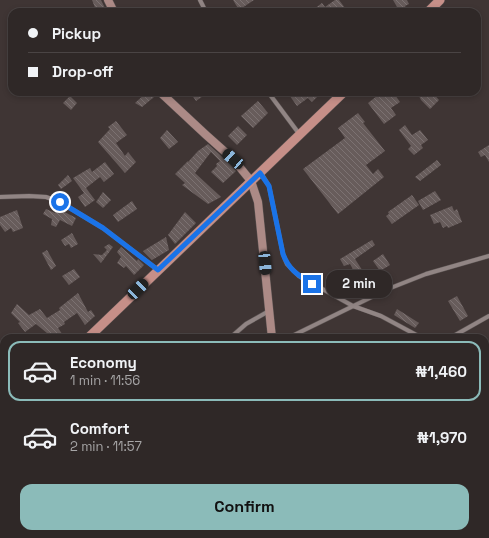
<!DOCTYPE html>
<meta charset="utf-8">
<style>
body{margin:0;font-family:"Space Grotesk",sans-serif;background:#3b3433;color:#f1f3f6;height:100vh;display:flex;flex-direction:column;font-size:15px;white-space:nowrap}
*{box-sizing:border-box;margin:0}
p{font-size:13px;color:#a7a6a7}
.icon{flex:none;width:22px;height:22px;fill:none;stroke:currentColor;stroke-width:2;stroke-linecap:round;stroke-linejoin:round}
.map{position:relative;flex:1;overflow:hidden}
.details{position:absolute;left:0px;top:334px;width:489px;height:204px;display:flex;flex-direction:column;background:#2f2827;border-radius:12px 12px 0 0;box-shadow:0 2px 6px #0003,0 0 0 1px #4a4444}
.details>*{flex:none}
.banner{position:absolute;left:8px;top:8px;width:473px;height:88px;border-radius:12px;box-shadow:0 2px 6px #0003,0 0 0 1px #4a4444;display:grid;align-content:center;height:88px;padding:0 20px;background:#2f2827}
.end{position:absolute;width:18px;height:18px;margin:-9px;border:5px solid #1a73e8;background:#fff;box-shadow:0 0 0 2px #fff}
.from{border-radius:50%}
.bubble{position:absolute;height:28px;border-radius:12px;background:#2f2827;box-shadow:0 2px 6px #0003,0 0 0 1px #4a4444;font-size:13px;font-weight:600;line-height:28px;text-align:center}
.car{position:absolute;width:12px;height:24px;margin:-12px -6px;border-radius:5px;box-shadow:0 0 3px 1px #0007;background:linear-gradient(#222 24%,#8ab4d8 0 40%,#222 0 76%,#8ab4d8 0 86%,#222 0)}
.banner b{display:flex;align-items:center;gap:14px;height:38px;font-size:15px}
.banner b+b{border-top:1px solid #4a4444}
.banner i{width:10px;height:10px;background:#f1f3f6}
ul{padding:7px 0 0;list-style:none}
li{display:flex;align-items:center;gap:12px;height:60px;margin:0 8px 6px;padding:0 12px;border:2px solid transparent;border-radius:12px}
li div{flex:1}
li b{display:block;font-size:15px}
li em{font-style:normal;font-weight:600}
li.current{border-color:#8bbbb9}
li>.icon{width:36px;height:36px;stroke-width:1.5}
.primary-button{display:flex;gap:8px;margin-top:auto;padding:8px 20px}
.primary-button a{flex:1;height:46px;border-radius:12px;background:#8bbbb9;color:#111;font-size:16px;font-weight:600;line-height:46px;text-align:center}
.map>svg:first-child{display:block}
</style>
<div class="map">
<svg width="489" height="538" viewBox="0 0 489 538">
<defs>
<pattern id="building-back-hatch" width="6" height="6" patternUnits="userSpaceOnUse"><rect width="6" height="6" fill="#675c5b"/><path d="M-1 5l2 2M0 0l6 6M5-1l2 2" fill="none" stroke="#7c7272"/></pattern>
</defs>
<rect width="100%" height="100%" fill="#3f3534"/>
<!-- building -->
<g fill="url(#building-back-hatch)">
<polygon points="92,0 101,0 107,12 93,12 96,10"/>
<polygon points="233,0 254,0 239,10"/>
<polygon points="335,0 339,0 345,8 339,12 337,12 334,8 329,12 310,12 322,3 325,7"/>
<polygon points="393,0 407,0 409,4 405,6 409,12 400,12"/>
<polygon points="147,92 154,97 142,107 135,103"/>
<polygon points="190,92 209,92 196,101"/>
<polygon points="287,92 322,92 312,102 308,98 297,106"/>
<polygon points="382,92 393,92 400,102 391,108 396,115 384,124 368,103"/>
<polygon points="417,92 422,92 424,95 428,92 432,92 439,100 430,109 421,100"/>
<polygon points="70,96 77,103 71,110 63,103"/>
<polygon points="258,101 268,113 253,128 241,116"/>
<polygon points="358,113 365,122 363,123 385,151 366,165 373,174 378,169 384,177 338,214 303,169 345,138 338,128"/>
<polygon points="116,121 127,135 116,143 125,156 128,152 136,162 125,173 98,142 110,129 108,127"/>
<polygon points="405,125 412,135 420,130 428,140 421,145 423,148 414,155 408,149 411,146 399,130"/>
<polygon points="238,126 247,135 237,145 228,136"/>
<polygon points="167,130 178,142 169,149 160,138"/>
<polygon points="208,144 229,163 236,171 223,183 211,172 217,166 216,164 220,161 211,152 195,173 221,197 208,204 182,185 185,183 175,174 188,161 188,162 198,151"/>
<polygon points="489,145 489,162 485,155 481,157 478,152"/>
<polygon points="437,160 441,165 420,181 415,177"/>
<polygon points="105,162 114,174 104,182 100,177 86,188 95,200 85,207 78,197 84,193 73,178 90,168 92,172"/>
<polygon points="68,175 72,181 61,189 58,185"/>
<polygon points="435,191 441,200 423,210 418,201"/>
<polygon points="103,192 111,200 103,208 96,202"/>
<polygon points="412,195 419,205 392,224 386,216 389,214 388,212"/>
<polygon points="132,201 137,209 118,222 113,215"/>
<polygon points="452,206 454,211 457,209 462,222 448,228 447,226 443,228 440,222 434,224 430,215"/>
<polygon points="57,208 76,218 72,226 60,220 56,227 51,225 52,219 43,214 46,209 55,213"/>
<polygon points="17,210 23,228 13,232 11,228 5,232 0,225 0,217"/>
<polygon points="185,212 196,223 175,244 168,235"/>
<polygon points="72,233 78,244 71,248 69,244 65,246 61,240"/>
<polygon points="166,237 169,250 152,260 143,251"/>
<polygon points="372,240 375,245 355,259 368,279 372,276 378,283 372,286 370,283 363,287 350,264 344,266 340,259"/>
<polygon points="109,244 113,247 101,263 93,254 102,255 107,250 104,247"/>
<polygon points="121,247 137,261 138,259 144,265 134,275 126,266 124,268 117,263 121,257 117,252"/>
<polygon points="47,250 56,266 51,270 42,253"/>
<polygon points="383,254 390,265 380,271 373,261"/>
<polygon points="74,269 80,277 69,285 62,276"/>
<polygon points="78,293 88,312 91,310 95,316 85,325 77,313 64,322 65,324 58,328 65,338 53,338 36,324 25,332 18,323 20,322 11,313 17,304 29,315 40,309 47,318 60,310 59,308"/>
<polygon points="457,296 468,316 460,321 448,301"/>
<polygon points="397,309 419,323 415,328 394,315"/>
</g>
<g fill="none" stroke-linecap="round" stroke-linejoin="round">
<!-- street casing -->
<g stroke="#5b5352" stroke-width="5">
<g id="street">
<polyline points="200,0 206,12"/>
<polyline points="268,92 300,135"/>
<polyline points="261,173 269,186 283,254 287,264 299,276 353,306 381,316 422,338"/>
<polyline points="0,197 29,196 46,197 60,202 103,228 158,270"/>
<polyline points="230,338 246,324 269,311"/>
<polyline points="288,338 388,289 426,274 489,256"/>
<polyline points="450,338 489,316"/>
<polyline points="485,372 489,374"/>
<polyline points="64,538 68,534"/>
</g>
</g>
<!-- secondary casing -->
<g stroke="#5b5352" stroke-width="9">
<g id="secondary">
<polyline points="108,0 114,12"/>
<polyline points="160,92 205,134 233,159 251,181 258,202 272,338"/>
<polyline points="287,534 287,538"/>
</g>
</g>
<!-- primary casing -->
<g stroke="#5b5352" stroke-width="10">
<g id="primary">
<polyline points="428,12 440,0"/>
<polyline points="88,338 344,92"/>
<polyline points="0,423 4,419"/>
</g>
</g>
<!-- street -->
<use href="#street" stroke="#918584" stroke-width="4"/>
<!-- secondary -->
<use href="#secondary" stroke="#ac8a86" stroke-width="8"/>
<!-- primary -->
<use href="#primary" stroke="#c68f88" stroke-width="9"/>
</g>
<g fill="none" stroke-linecap="round" stroke-linejoin="round">
<!-- route -->
<path stroke="#1a73e8" stroke-width="5" d="M60 202 103 228 158 270 260 173 269 186 283 254C289 270 298 275 312 284"/>
</g>
</svg>
<i class="end from" style="left:60px;top:202px"></i>
<i class="end" style="left:312px;top:284px"></i>
<div class="bubble" style="left:326px;top:270px;width:66px">2 min</div>
<i class="car" style="left:233px;top:159px;rotate:311deg"></i>
<i class="car" style="left:265px;top:263px;rotate:175deg"></i>
<i class="car" style="left:138px;top:289px;rotate:46deg"></i>
<div class="banner">
<b><i class="from"></i>Pickup</b>
<b><i></i>Drop-off</b>
</div>
<section class="details">
<ul>
<li class="current"><svg class="icon" aria-label="car" viewBox="0 0 24 24"><path d="M5 17H2v-5l4-1 3-4h7l3 4 3 1v5h-3M9 17h6M6 11h13"/><circle cx="7" cy="17" r="2"/><circle cx="17" cy="17" r="2"/></svg><div><b>Economy</b><p>1 min · 11:56</p></div><em>₦1,460</em></li>
<li><svg class="icon" aria-label="car" viewBox="0 0 24 24"><path d="M5 17H2v-5l4-1 3-4h7l3 4 3 1v5h-3M9 17h6M6 11h13"/><circle cx="7" cy="17" r="2"/><circle cx="17" cy="17" r="2"/></svg><div><b>Comfort</b><p>2 min · 11:57</p></div><em>₦1,970</em></li>
</ul>
<div class="primary-button"><a>Confirm</a></div>
</section>
</div>
